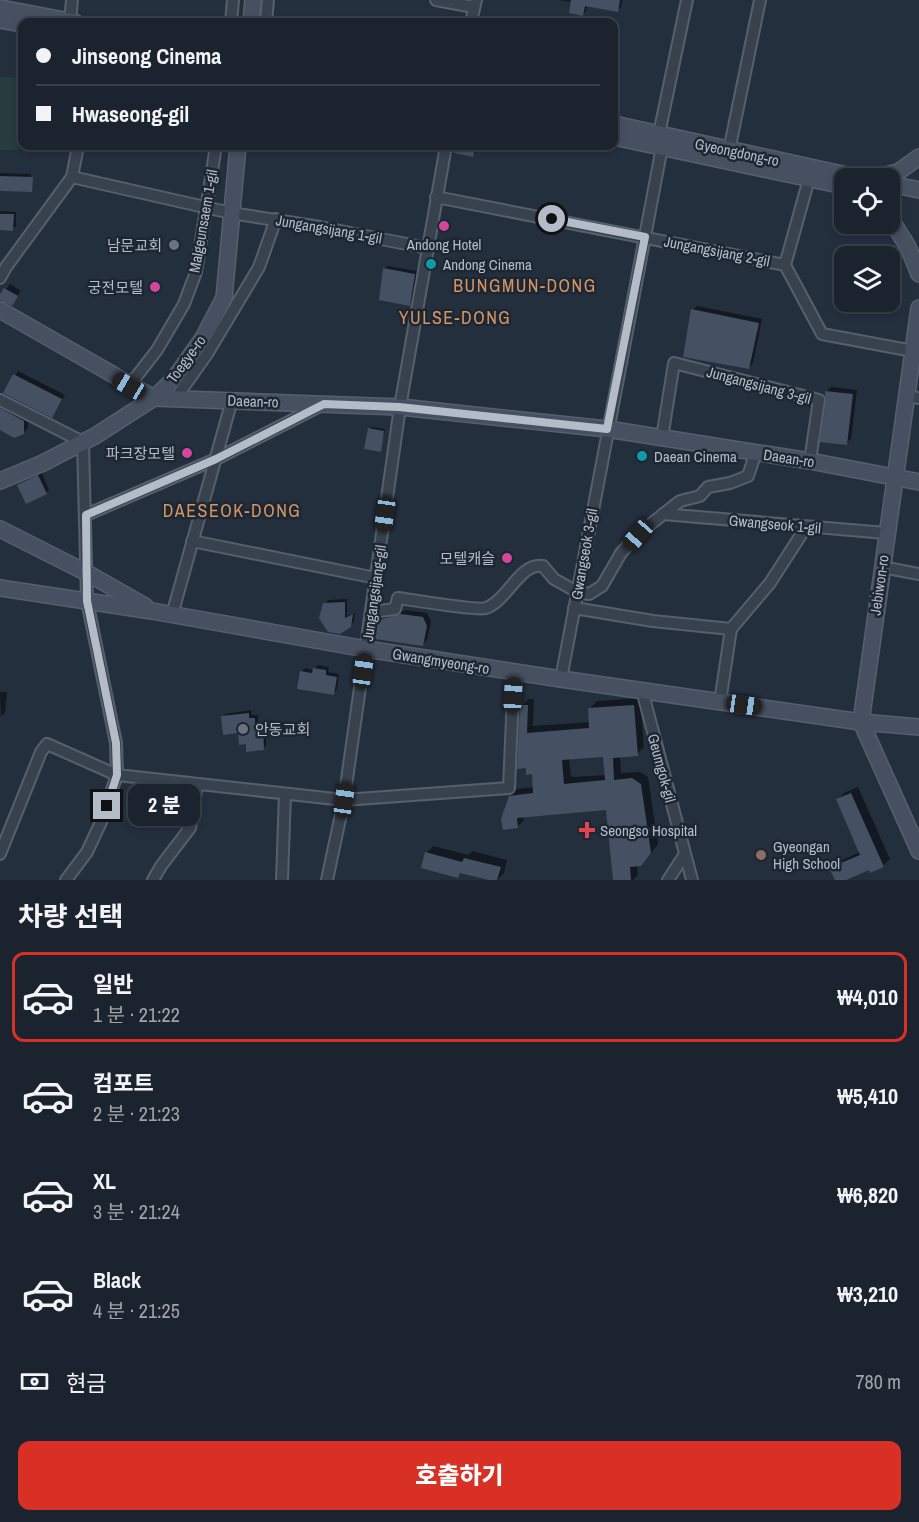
<!DOCTYPE html>
<html lang="ko">
<meta charset="utf-8">
<style>
body{margin:0;font-family:"Archivo Narrow","Noto Sans KR",sans-serif;background:#282f3a;color:#f1f3f6;height:100vh;display:flex;flex-direction:column;font-size:22px;white-space:nowrap}
*{box-sizing:border-box;margin:0}
p{font-size:20px;color:#a0a4aa}
.icon{flex:none;width:33px;height:33px;fill:none;stroke:currentColor;stroke-width:2;stroke-linecap:round;stroke-linejoin:round}
.map{position:relative;height:880px;overflow:hidden}
.side{display:flex;flex-direction:column;background:#1b232e;flex:1}
.side>*{flex:none}
.top-card{position:absolute;left:18px;top:18px;width:600px;height:132px;border-radius:12px;box-shadow:0 3px 9px #0003,0 0 0 2px #39404a;display:grid;align-content:center;height:132px;padding:0 18px;background:#1b232e}
.tools{position:absolute;left:834px;top:168px;display:grid;gap:12px}
.tools a{display:grid;place-items:center;width:66px;height:66px;border-radius:12px;background:#1b232e;box-shadow:0 3px 9px #0003,0 0 0 2px #39404a;font-size:30px}
.end{position:absolute;width:27px;height:27px;margin:-14px;border:8px solid #b4bcc9;background:#111;box-shadow:0 0 0 3px #111}
.from{border-radius:50%}
.bubble{position:absolute;height:42px;border-radius:12px;background:#1b232e;box-shadow:0 3px 9px #0003,0 0 0 2px #39404a;font-size:20px;font-weight:800;line-height:42px;text-align:center}
.car{position:absolute;width:18px;height:36px;margin:-18px -9px;border-radius:8px;box-shadow:0 0 4px 2px #0007;background:linear-gradient(#222 24%,#8ab4d8 0 40%,#222 0 76%,#8ab4d8 0 86%,#222 0)}
.top-card b{display:flex;align-items:center;gap:21px;height:57px;font-size:22px}
.top-card b+b{border-top:2px solid #39404a}
.top-card i{width:15px;height:15px;background:#f1f3f6}
ul{padding:0;list-style:none}
li{display:flex;align-items:center;gap:18px;height:90px;margin:0 12px 9px;padding:0 6px;border:3px solid transparent;border-radius:12px}
li div{flex:1}
li b{display:block;font-size:22px}
li em{font-style:normal;font-weight:800}
li.selected{border-color:#d93025}
li>.icon{width:54px;height:54px;stroke-width:1.5}
h2{padding:0 18px;font-size:27px;line-height:72px}
.pay{display:flex;align-items:center;gap:15px;height:66px;padding:0 18px;font-size:22px}
.pay p{margin-inline-start:auto}
.action{display:flex;gap:12px;margin-top:auto;padding:12px 18px}
.action a{flex:1;height:69px;border-radius:12px;background:#d93025;color:#fff;font-size:24px;font-weight:800;line-height:69px;text-align:center}
.map>svg:first-child{display:block}
</style>
<div class="map">
<svg width="919" height="880" viewBox="0 0 919 880">
<rect width="100%" height="100%" fill="#242f3e"/>
<!-- green -->
<polygon fill="#263c3f" points="0,77 21,78 18,150 0,150"/>
<!-- shadow -->
<g fill="#0007" fill-rule="evenodd">
<polygon points="559,0 622,0 621,7 617,10 587,5 586,11 583,14 572,2"/>
<polygon points="457,146 477,146 476,152 473,155 456,152"/>
<polygon points="0,173 31,174 31,189 33,189 0,189"/>
<polygon points="0,211 16,212 16,226 12,229 0,228"/>
<polygon points="388,266 417,271 413,301 410,304 384,269"/>
<polygon points="10,284 21,291 12,304 0,297"/>
<polygon points="697,306 762,319 753,363 749,367 693,310"/>
<polygon points="18,371 65,395 52,416 5,393"/>
<polygon points="831,387 857,390 851,439 846,443 828,401 827,391"/>
<polygon points="0,401 28,416 28,428 23,433 0,429"/>
<polygon points="371,427 385,429 380,450 369,429"/>
<polygon points="42,473 49,490 46,493 19,485"/>
<polygon points="347,599 347,616 355,613 354,622 350,625 325,604 328,600"/>
<polygon points="406,610 427,613 431,621 427,640 423,644 378,623 391,614"/>
<polygon points="318,665 329,667 328,672 339,674 337,690 333,693 302,671 305,668 314,670"/>
<polygon points="0,692 7,692 5,712 1,717"/>
<path d="M640 698 644 747 637 754 620 756 621 773 640 772 648 777 658 844 648 857 637 865 638 875 633 880H614L608 808 524 816V820L517 827 510 796 517 789 534 787 522 706 529 699H534L533 726 590 722 589 709 597 701ZM604 755 606 775 571 777 569 758Z"/>
<polygon points="251,710 252,715 258,715 258,723 266,722 266,745 263,749 247,742 239,732 222,717 225,714"/>
<polygon points="858,787 890,859 883,866 869,868 842,880 836,880 831,869 838,862 860,852 837,800 844,793"/>
<polygon points="433,846 469,855 472,851 507,860 504,873 497,880 462,872 458,876 426,853"/>
</g>
<!-- building -->
<g fill="#455162" fill-rule="evenodd">
<polygon points="571,0 620,0 618,12 585,6 583,16 569,13"/>
<polygon points="456,146 476,146 473,157 454,153"/>
<polygon points="0,176 33,177 32,192 0,191"/>
<polygon points="0,214 14,214 13,231 0,230"/>
<polygon points="383,268 415,274 410,306 379,300"/>
<polygon points="4,288 18,296 12,306 0,300 0,294"/>
<polygon points="691,309 759,323 749,369 683,357"/>
<polygon points="13,374 62,399 52,418 3,393"/>
<polygon points="825,391 853,394 847,445 820,442 826,401"/>
<polygon points="0,408 24,421 24,434 14,438 0,430"/>
<polygon points="368,428 384,431 381,452 364,449"/>
<polygon points="38,475 47,494 26,504 17,485"/>
<polygon points="345,602 345,618 353,614 351,627 340,634 328,632 319,618 323,603"/>
<polygon points="401,614 423,617 427,626 423,646 375,639 377,622 385,618"/>
<polygon points="313,668 326,670 326,675 337,677 334,695 297,689 300,671 312,673"/>
<path d="M520 705H528L527 733 589 728 588 708 634 705 638 756 613 758 614 780 632 778 641 784 651 853 641 866 630 867 631 880H613L606 810 517 818 518 828 503 830 501 819 509 796 533 793 532 774 526 775V768L517 769ZM603 757 605 780 564 784 562 760Z"/>
<polygon points="249,713 249,718 255,718 255,726 263,725 264,750 246,752 246,744 239,745 238,733 223,735 221,716"/>
<polygon points="851,793 884,867 870,873 869,870 846,880 835,880 829,868 860,855 836,799"/>
<polygon points="425,852 462,862 464,858 501,867 497,880 489,880 460,873 458,878 421,868"/>
</g>
<g fill="none" stroke-linecap="round" stroke-linejoin="round">
<!-- street casing -->
<g stroke="#565f6c" stroke-width="14">
<g id="street">
<polyline points="436,0 474,7"/>
<polyline points="70,22 72,0"/>
<polyline points="231,22 233,0"/>
<polyline points="266,22 268,0"/>
<polyline points="471,22 476,0"/>
<polyline points="659,134 687,0"/>
<polyline points="729,151 760,0"/>
<polyline points="72,177 231,213 320,227 427,248"/>
<polyline points="809,179 785,265 822,334 913,351"/>
<polyline points="436,197 785,265"/>
<polyline points="0,278 6,267 72,177 78,146"/>
<polyline points="129,386 157,350 184,304 196,272 216,146"/>
<polyline points="906,396 919,398"/>
<polyline points="175,399 207,354 259,267 276,219"/>
<polyline points="0,400 83,442 87,601 116,743 117,775 101,822 87,852 66,880"/>
<polyline points="662,438 674,363 819,400 810,461"/>
<polyline points="663,514 886,533"/>
<polyline points="86,515 216,459 322,405"/>
<polyline points="192,541 376,578"/>
<polyline points="882,567 919,574"/>
<polyline points="574,608 653,621 731,629"/>
<path d="M371 612 395 609 398 598C413 600 478 611 486 608 508 600 520 562 543 566L554 579 577 592 589 594 602 586 621 553 637 535 680 501 700 496 708 487 730 483 748 476 756 452"/>
<polyline points="172,615 232,400"/>
<polyline points="561,679 662,147"/>
<polyline points="642,690 692,880"/>
<polyline points="720,702 731,629 770,583 806,527"/>
<polyline points="0,854 41,752 47,744 117,775 344,800 509,788 514,672"/>
<polyline points="153,880 161,866 190,828 197,785"/>
<polyline points="282,880 285,794"/>
<polyline points="327,880 344,800 400,407 446,146"/>
<polyline points="668,880 685,854"/>
</g>
</g>
<!-- secondary casing -->
<g stroke="#565f6c" stroke-width="18">
<g id="secondary">
<polyline points="0,8 75,22"/>
<polyline points="0,20 22,24"/>
<polyline points="251,22 253,0"/>
<polyline points="614,124 860,178"/>
<polyline points="614,137 844,186"/>
<polyline points="874,178 898,172 919,157"/>
<polyline points="890,184 919,190"/>
<polyline points="890,218 908,247 919,274"/>
<polyline points="919,308 861,722 919,851"/>
<polyline points="0,310 154,398 400,407 607,429 810,461 919,482"/>
<polyline points="0,481 43,463 95,436 154,398 174,379 203,338 224,298 238,146"/>
<polyline points="0,529 87,573 145,606"/>
<polyline points="0,588 152,611 366,649 561,679 861,722 919,727"/>
</g>
</g>
<!-- street -->
<use href="#street" stroke="#38414e" stroke-width="10"/>
<!-- secondary -->
<use href="#secondary" stroke="#465061" stroke-width="15"/>
</g>
<g fill="none" stroke-linecap="round" stroke-linejoin="round">
<!-- route -->
<polyline stroke="#b4bcc9" stroke-width="8" points="107,806 117,775 116,743 87,601 86,515 216,459 324,404 399,407 607,429 645,237 552,219"/>
</g>
<!-- markers -->
<g fill="#d1479c" stroke="#1d2633" stroke-width="2">
<circle cx="444" cy="226" r="6"/>
<circle cx="155" cy="287" r="6"/>
<circle cx="187" cy="453" r="6"/>
<circle cx="507" cy="558" r="6"/>
</g>
<g fill="#6b7280" stroke="#1d2633" stroke-width="2">
<circle cx="174" cy="245" r="6"/>
<circle cx="243" cy="729" r="6"/>
</g>
<g fill="#0f9aa8" stroke="#1d2633" stroke-width="2">
<circle cx="431" cy="264" r="6"/>
<circle cx="642" cy="456" r="6"/>
</g>
<path fill="#e0444e" stroke="#1d2633" stroke-width="2" d="M584 821h6v6h6v6h-6v6h-6v-6h-6v-6h6z"/>
<circle fill="#8d6e63" stroke="#1d2633" stroke-width="2" cx="761" cy="855" r="6"/>
<g text-anchor="middle" dominant-baseline="central" stroke-width="5" stroke-linejoin="round" paint-order="stroke">
<!-- street labels -->
<g font-size="15" fill="#b4bcc9" stroke="#1d2633">
<text transform="translate(737 152) rotate(12)">Gyeongdong-ro</text>
<text transform="translate(203 221) rotate(-80)">Malgeunsaem 1-gil</text>
<text transform="translate(329 229) rotate(10)">Jungangsijang 1-gil</text>
<text transform="translate(717 251) rotate(11)">Jungangsijang 2-gil</text>
<text transform="translate(186 359) rotate(-54)">Toegye-ro</text>
<text transform="translate(759 385) rotate(15)">Jungangsijang 3-gil</text>
<text transform="translate(253 401) rotate(2)">Daean-ro</text>
<text transform="translate(789 458) rotate(9)">Daean-ro</text>
<text transform="translate(775 524) rotate(5)">Gwangseok 1-gil</text>
<text transform="translate(584 554) rotate(-80)">Gwangseok 3-gil</text>
<text transform="translate(879 585) rotate(-82)">Jebiwon-ro</text>
<text transform="translate(374 593) rotate(-82)">Jungangsijang-gil</text>
<text transform="translate(441 661) rotate(9)">Gwangmyeong-ro</text>
<text transform="translate(662 768) rotate(75)">Geumgok-gil</text>
</g>
<!-- poi labels -->
<g font-size="15" fill="#b4bcc9" stroke="#1d2633" text-anchor="start">
<text x="444" y="244" text-anchor="middle">Andong Hotel</text>
<text x="162" y="245" text-anchor="end">남문교회</text>
<text x="443" y="264">Andong Cinema</text>
<text x="143" y="287" text-anchor="end">궁전모텔</text>
<text x="175" y="453" text-anchor="end">파크장모텔</text>
<text x="654" y="456">Daean Cinema</text>
<text x="495" y="558" text-anchor="end">모텔캐슬</text>
<text x="255" y="729">안동교회</text>
<text x="600" y="830">Seongso Hospital</text>
<text x="773" y="846">Gyeongan<tspan x="773" dy="17">High School</tspan></text>
</g>
<!-- quarter labels -->
<g font-size="18" letter-spacing="1.5" fill="#d59563" stroke="#1d2633">
<text x="525" y="285">BUNGMUN-DONG</text>
<text x="455" y="317">YULSE-DONG</text>
<text x="232" y="510">DAESEOK-DONG</text>
</g>
</g>
</svg>
<div class="tools">
<a><svg class="icon" aria-label="locate" viewBox="0 0 24 24"><circle cx="12" cy="12" r="6"/><path d="M12 2v4M12 18v4M2 12h4M18 12h4"/></svg></a>
<a><svg class="icon" aria-label="layers" viewBox="0 0 24 24"><path d="M12 4l9 5-9 5-9-5zM3 14l9 5 9-5"/></svg></a>
</div>
<i class="end from" style="left:552px;top:219px"></i>
<i class="end" style="left:107px;top:806px"></i>
<div class="bubble" style="left:128px;top:784px;width:72px">2 분</div>
<i class="car" style="left:129px;top:386px;rotate:300deg"></i>
<i class="car" style="left:385px;top:514px;rotate:188deg"></i>
<i class="car" style="left:638px;top:535px;rotate:221deg"></i>
<i class="car" style="left:363px;top:671px;rotate:8deg"></i>
<i class="car" style="left:513px;top:695px;rotate:3deg"></i>
<i class="car" style="left:744px;top:705px;rotate:98deg"></i>
<i class="car" style="left:344px;top:800px;rotate:8deg"></i>
<div class="top-card">
<b><i class="from"></i>Jinseong Cinema</b>
<b><i></i>Hwaseong-gil</b>
</div>
</div>
<section class="side">
<h2>차량 선택</h2>
<ul>
<li class="selected"><svg class="icon" aria-label="car" viewBox="0 0 24 24"><path d="M5 17H2v-5l4-1 3-4h7l3 4 3 1v5h-3M9 17h6M6 11h13"/><circle cx="7" cy="17" r="2"/><circle cx="17" cy="17" r="2"/></svg><div><b>일반</b><p>1 분 · 21:22</p></div><em>₩4,010</em></li>
<li><svg class="icon" aria-label="car" viewBox="0 0 24 24"><path d="M5 17H2v-5l4-1 3-4h7l3 4 3 1v5h-3M9 17h6M6 11h13"/><circle cx="7" cy="17" r="2"/><circle cx="17" cy="17" r="2"/></svg><div><b>컴포트</b><p>2 분 · 21:23</p></div><em>₩5,410</em></li>
<li><svg class="icon" aria-label="car" viewBox="0 0 24 24"><path d="M5 17H2v-5l4-1 3-4h7l3 4 3 1v5h-3M9 17h6M6 11h13"/><circle cx="7" cy="17" r="2"/><circle cx="17" cy="17" r="2"/></svg><div><b>XL</b><p>3 분 · 21:24</p></div><em>₩6,820</em></li>
<li><svg class="icon" aria-label="car" viewBox="0 0 24 24"><path d="M5 17H2v-5l4-1 3-4h7l3 4 3 1v5h-3M9 17h6M6 11h13"/><circle cx="7" cy="17" r="2"/><circle cx="17" cy="17" r="2"/></svg><div><b>Black</b><p>4 분 · 21:25</p></div><em>₩3,210</em></li>
</ul>
<div class="pay"><svg class="icon" aria-label="cash" viewBox="0 0 24 24"><path d="M3 7h18v10H3z"/><circle cx="12" cy="12" r="2"/></svg>현금<p>780 m</p></div>
<div class="action"><a>호출하기</a></div>
</section>
